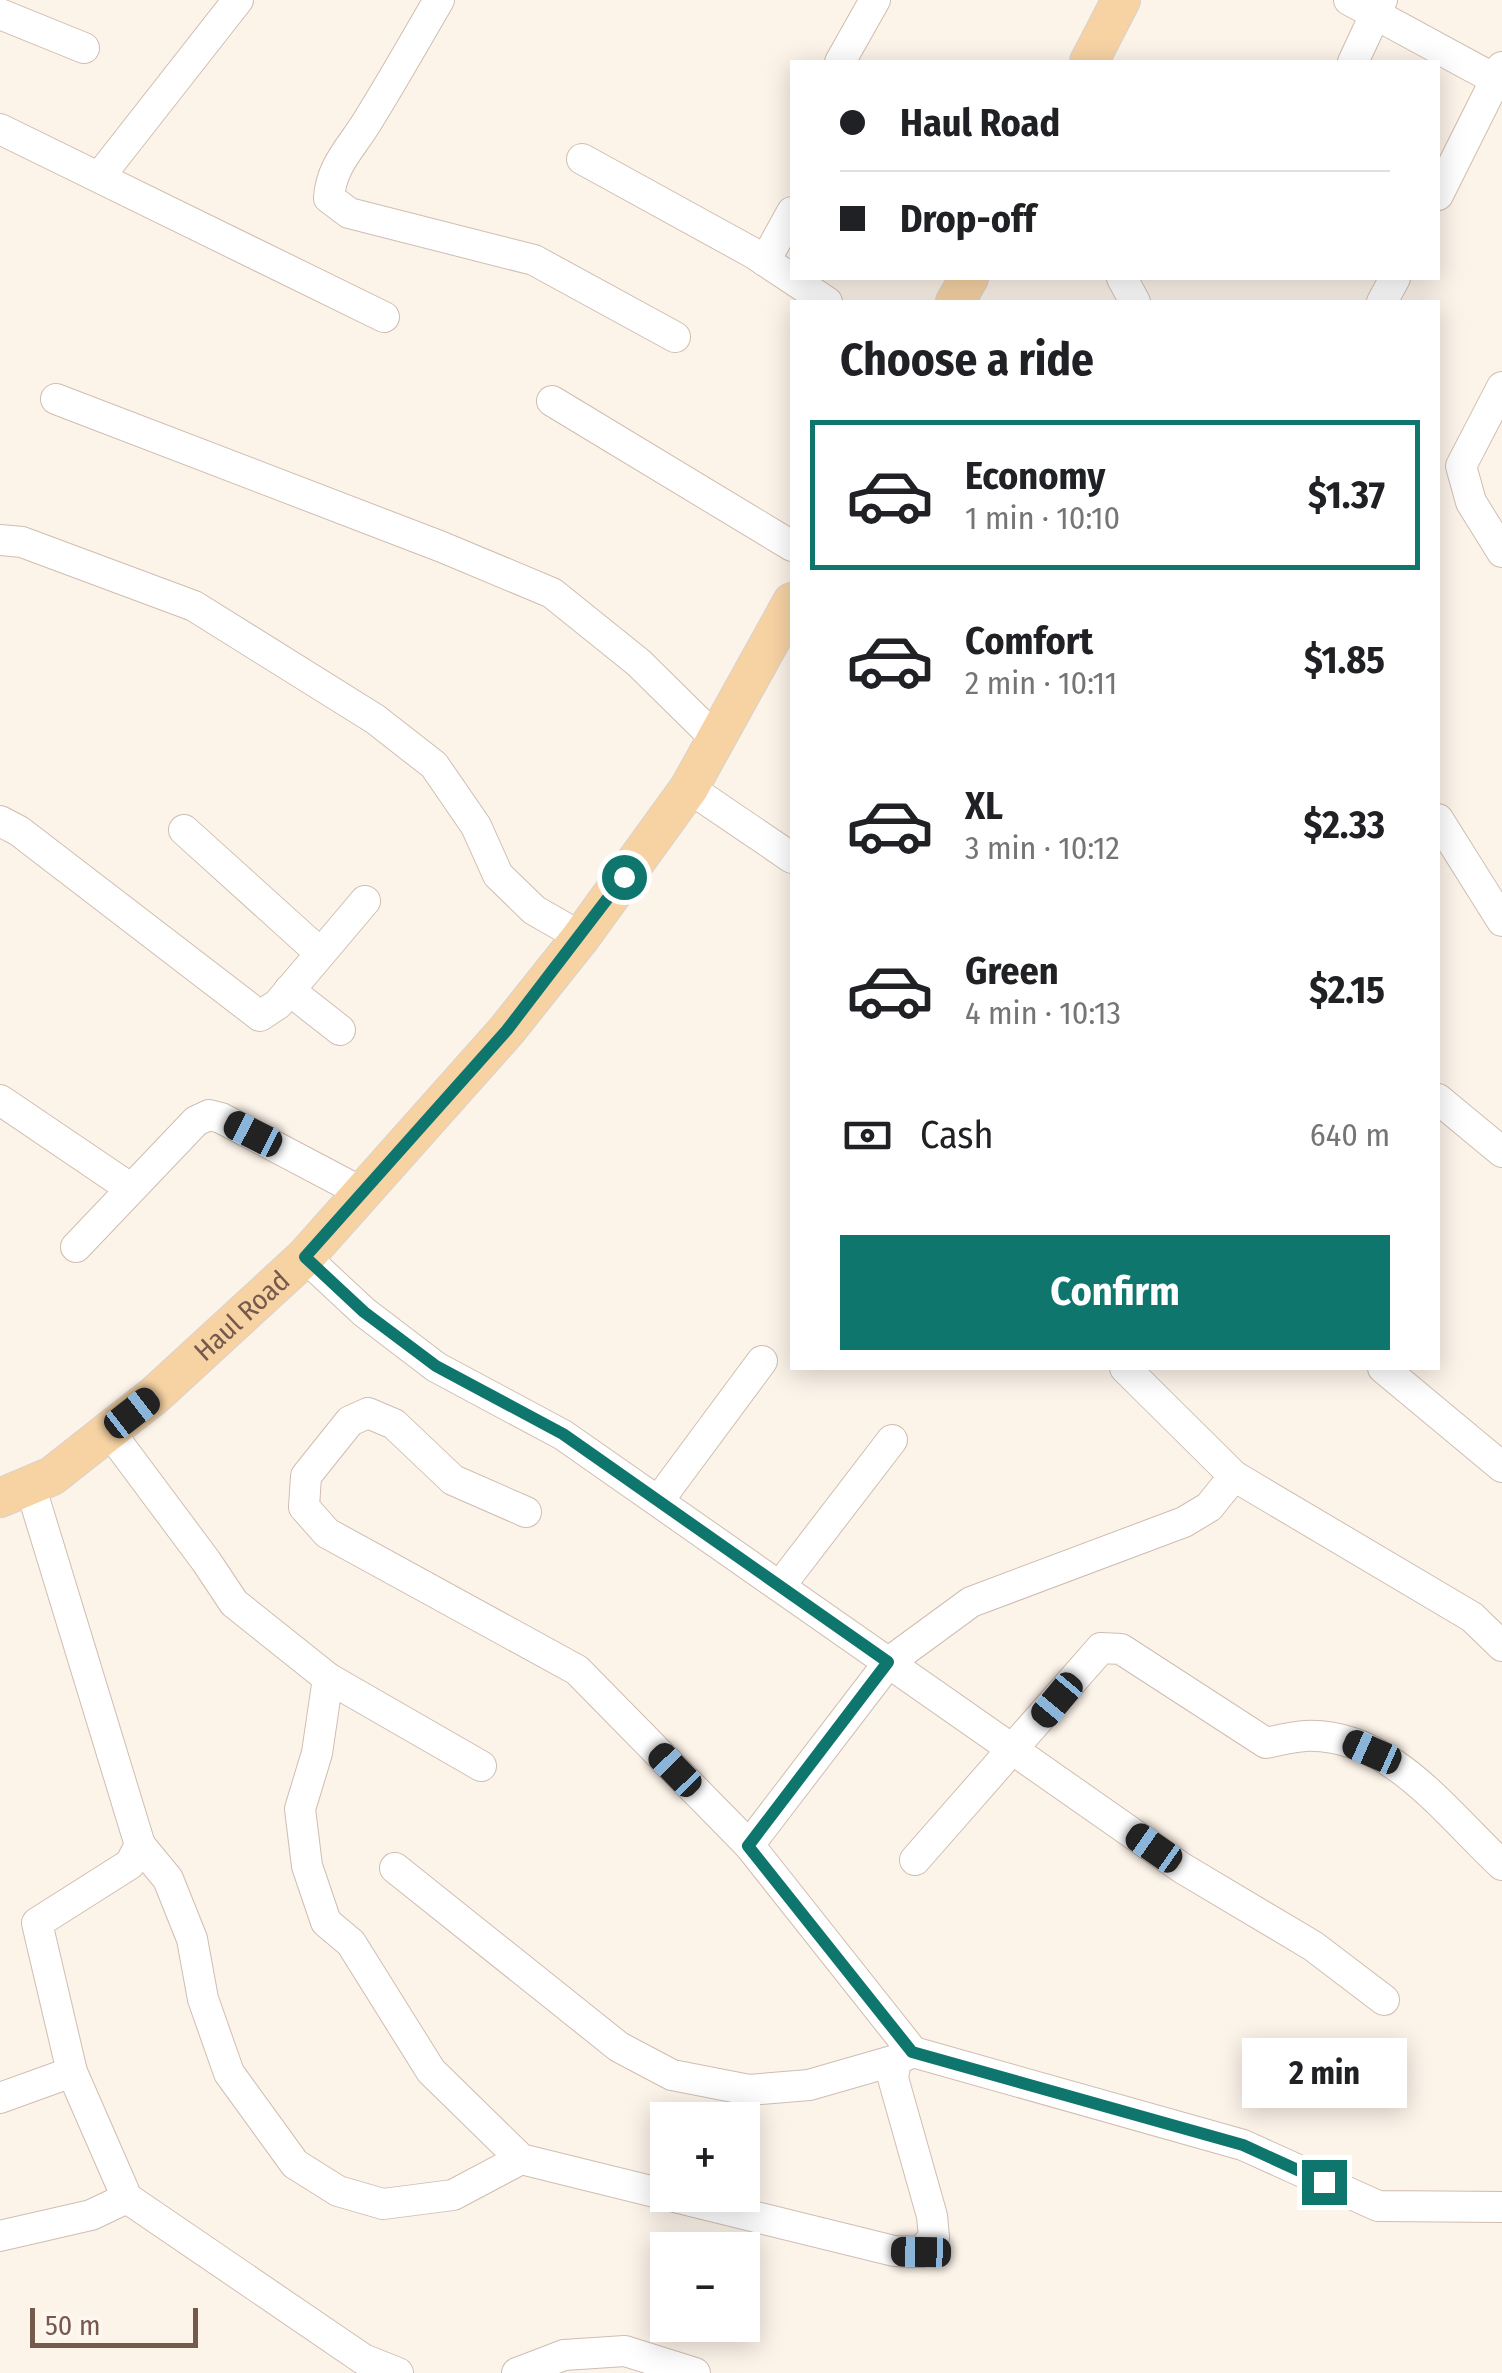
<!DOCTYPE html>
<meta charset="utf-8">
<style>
body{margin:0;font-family:"Fira Sans Condensed",sans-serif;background:#f6f6f6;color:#202124;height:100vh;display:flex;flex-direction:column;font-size:38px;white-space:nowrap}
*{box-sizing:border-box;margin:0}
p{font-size:32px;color:#757577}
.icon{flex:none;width:55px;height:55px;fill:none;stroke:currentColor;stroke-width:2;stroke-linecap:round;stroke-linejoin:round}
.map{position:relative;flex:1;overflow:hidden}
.details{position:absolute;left:790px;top:300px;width:650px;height:1070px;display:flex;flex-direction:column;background:#fff;border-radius:0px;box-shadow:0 5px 25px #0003}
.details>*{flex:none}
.top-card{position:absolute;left:790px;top:60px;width:650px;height:220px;border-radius:0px;box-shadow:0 5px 25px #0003;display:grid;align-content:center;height:220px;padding:0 50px;background:#fff}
.buttons{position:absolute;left:650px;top:2102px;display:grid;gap:20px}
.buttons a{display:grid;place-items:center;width:110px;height:110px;border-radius:0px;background:#fff;box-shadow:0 5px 25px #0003;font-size:50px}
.scale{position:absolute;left:30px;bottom:25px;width:168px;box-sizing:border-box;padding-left:10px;border:5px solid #76594d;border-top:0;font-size:28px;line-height:35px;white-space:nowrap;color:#76594d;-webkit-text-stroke:8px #fef7ef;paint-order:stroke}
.end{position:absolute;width:45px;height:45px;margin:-22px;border:12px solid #0f766e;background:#fff;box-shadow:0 0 0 5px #fff}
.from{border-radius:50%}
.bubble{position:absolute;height:70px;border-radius:0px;background:#fff;box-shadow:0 5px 25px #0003;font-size:32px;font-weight:700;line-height:70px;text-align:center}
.car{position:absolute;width:30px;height:60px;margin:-30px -15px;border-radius:12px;box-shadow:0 0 8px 2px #0007;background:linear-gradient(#222 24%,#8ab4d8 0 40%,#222 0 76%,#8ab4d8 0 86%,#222 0)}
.top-card b{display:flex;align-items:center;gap:35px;height:95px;font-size:38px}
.top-card b+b{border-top:2px solid #e0e0e0}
.top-card i{width:25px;height:25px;background:#202124}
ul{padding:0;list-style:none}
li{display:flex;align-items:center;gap:30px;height:150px;margin:0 20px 15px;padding:0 30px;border:5px solid transparent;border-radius:0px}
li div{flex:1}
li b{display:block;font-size:38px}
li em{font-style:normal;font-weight:700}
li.selected{border-color:#0f766e}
li>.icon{width:90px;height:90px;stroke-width:1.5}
h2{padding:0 50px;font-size:45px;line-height:120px}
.pay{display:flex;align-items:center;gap:25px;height:110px;padding:0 50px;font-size:38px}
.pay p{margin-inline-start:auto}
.cta{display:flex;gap:20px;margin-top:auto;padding:20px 50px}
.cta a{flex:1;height:115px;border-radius:0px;background:#0f766e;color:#fff;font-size:40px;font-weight:700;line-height:115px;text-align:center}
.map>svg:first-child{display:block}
</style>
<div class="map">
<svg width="1502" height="2373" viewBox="0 0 1502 2373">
<rect width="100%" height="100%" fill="#fcf3e9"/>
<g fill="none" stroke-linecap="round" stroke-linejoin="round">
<!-- minor casing -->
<g stroke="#d0bdb1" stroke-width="32">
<g id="minor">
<path d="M439 0C415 41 392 82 367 122 351 148 331 166 329 198L349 213 534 260 675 337"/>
<polyline points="1349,0 1502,83"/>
<polyline points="0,14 84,48"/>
<polyline points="840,62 875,0"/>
<polyline points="1353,62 1382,0"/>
<polyline points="0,129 384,317"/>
<polyline points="582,159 753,253 827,302"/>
<polyline points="100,176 238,0"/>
<polyline points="1438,195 1502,67"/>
<polyline points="765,261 792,212"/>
<polyline points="1122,278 1135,302"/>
<polyline points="1382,302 1395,278"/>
<polyline points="1502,387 1461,466 1471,502 1502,552"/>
<polyline points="56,399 442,547 552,593 639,663 716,739"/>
<polyline points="552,401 792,546"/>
<polyline points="0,540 22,542 194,606 375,719 434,765 476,826 498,875 534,910 581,937"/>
<polyline points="689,788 792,858"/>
<polyline points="1438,819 1502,921"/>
<polyline points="0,821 19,831 260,1016 278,1004 365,901"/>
<polyline points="184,830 319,952"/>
<polyline points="289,990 340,1030"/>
<polyline points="1438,1099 1502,1152"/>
<polyline points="0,1100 130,1188"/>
<polyline points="76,1247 196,1121 209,1115 221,1118 361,1192"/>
<polyline points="305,1257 364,1312 436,1367 563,1435 1182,1868 1313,1946 1384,2000"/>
<polyline points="1125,1368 1234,1476 1472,1617 1502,1646"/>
<polyline points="1383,1368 1502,1467"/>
<polyline points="109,1431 206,1561 234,1603 328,1678 481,1766"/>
<polyline points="30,1485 140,1845 130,1864 37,1923 72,2072 127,2198 363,2359 398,2373"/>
<polyline points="659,1500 762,1361"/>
<polyline points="526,1512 453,1480 394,1424 368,1413 350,1421 306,1476 304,1507 327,1533 577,1670 749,1845 913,2052 1243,2145 1378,2206 1502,2207"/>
<polyline points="780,1586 892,1440"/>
<polyline points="328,1678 317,1753 300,1809 307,1866 326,1922 351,1943 431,2071 521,2159 894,2251 921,2252 934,2237 932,2216 893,2078 896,2060 913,2052"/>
<polyline points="140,1845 168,1879 192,1939 203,1999 229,2073 295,2164 338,2191 383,2204 453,2195 521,2159"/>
<polyline points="749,1845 889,1662 971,1602 1184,1522 1209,1507 1234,1476"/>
<path d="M915 1860 1101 1648 1121 1649 1266 1743C1279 1740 1292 1737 1305 1736 1389 1732 1446 1813 1502 1865"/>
<polyline points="395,1868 619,2047 672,2075 749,2090 809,2085 896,2060"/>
<polyline points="0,2098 72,2072"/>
<polyline points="0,2236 91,2215 127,2198"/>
<polyline points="517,2373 564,2355 625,2351 695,2373"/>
</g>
</g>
<!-- major casing -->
<g stroke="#d9d1cd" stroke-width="40">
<g id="major">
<polyline points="1089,62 1121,0"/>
<polyline points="955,302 969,278"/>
<path id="s1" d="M0 1498 52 1476 109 1431 155 1395 305 1257 507 1030 581 937 689 788 792 602"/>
</g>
</g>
<!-- minor -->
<use href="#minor" stroke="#fff" stroke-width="30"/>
<!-- major -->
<use href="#major" stroke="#f7d3a4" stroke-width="38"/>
</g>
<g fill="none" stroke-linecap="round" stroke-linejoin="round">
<!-- route -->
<polyline stroke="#0f766e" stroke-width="12" points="624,877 507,1030 305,1257 364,1312 436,1366 563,1434 888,1662 748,1846 912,2052 1243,2145 1324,2182"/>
</g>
<g text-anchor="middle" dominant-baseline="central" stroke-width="9" stroke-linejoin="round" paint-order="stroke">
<!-- street labels -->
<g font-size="28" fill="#76594d" stroke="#fef7ef">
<text stroke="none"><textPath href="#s1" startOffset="305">Haul Road</textPath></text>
</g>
</g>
</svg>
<div class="buttons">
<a>+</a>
<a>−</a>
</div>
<div class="scale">50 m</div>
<i class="end from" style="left:624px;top:877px"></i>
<i class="end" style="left:1324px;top:2182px"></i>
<div class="bubble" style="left:1242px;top:2038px;width:165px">2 min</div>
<i class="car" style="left:253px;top:1134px;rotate:297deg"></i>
<i class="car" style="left:132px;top:1413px;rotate:52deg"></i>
<i class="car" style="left:1057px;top:1700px;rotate:220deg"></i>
<i class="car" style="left:1372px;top:1752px;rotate:294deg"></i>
<i class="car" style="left:675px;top:1770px;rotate:316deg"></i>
<i class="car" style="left:1154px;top:1848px;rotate:305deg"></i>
<i class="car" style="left:921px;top:2252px;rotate:271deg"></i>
<div class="top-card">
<b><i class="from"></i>Haul Road</b>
<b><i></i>Drop-off</b>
</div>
<section class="details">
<h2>Choose a ride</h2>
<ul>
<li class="selected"><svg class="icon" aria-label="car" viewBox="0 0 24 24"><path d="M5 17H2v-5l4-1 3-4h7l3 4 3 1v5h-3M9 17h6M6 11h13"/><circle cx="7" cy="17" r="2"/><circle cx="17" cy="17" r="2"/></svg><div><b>Economy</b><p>1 min · 10:10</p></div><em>$1.37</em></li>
<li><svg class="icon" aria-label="car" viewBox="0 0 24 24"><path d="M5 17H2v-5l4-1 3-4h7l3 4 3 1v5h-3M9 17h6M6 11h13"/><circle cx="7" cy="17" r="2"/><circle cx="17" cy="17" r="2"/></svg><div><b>Comfort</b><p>2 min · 10:11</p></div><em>$1.85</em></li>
<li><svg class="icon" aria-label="car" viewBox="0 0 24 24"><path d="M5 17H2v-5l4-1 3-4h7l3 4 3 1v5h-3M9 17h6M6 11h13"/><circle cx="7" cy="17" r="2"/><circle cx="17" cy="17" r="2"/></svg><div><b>XL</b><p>3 min · 10:12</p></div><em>$2.33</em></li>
<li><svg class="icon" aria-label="car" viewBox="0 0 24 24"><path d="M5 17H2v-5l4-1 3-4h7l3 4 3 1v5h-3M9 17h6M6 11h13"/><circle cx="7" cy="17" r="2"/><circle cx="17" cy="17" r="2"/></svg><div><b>Green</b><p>4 min · 10:13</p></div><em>$2.15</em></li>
</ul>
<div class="pay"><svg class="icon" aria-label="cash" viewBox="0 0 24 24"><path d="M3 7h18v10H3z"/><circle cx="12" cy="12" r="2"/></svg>Cash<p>640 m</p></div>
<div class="cta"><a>Confirm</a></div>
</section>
</div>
